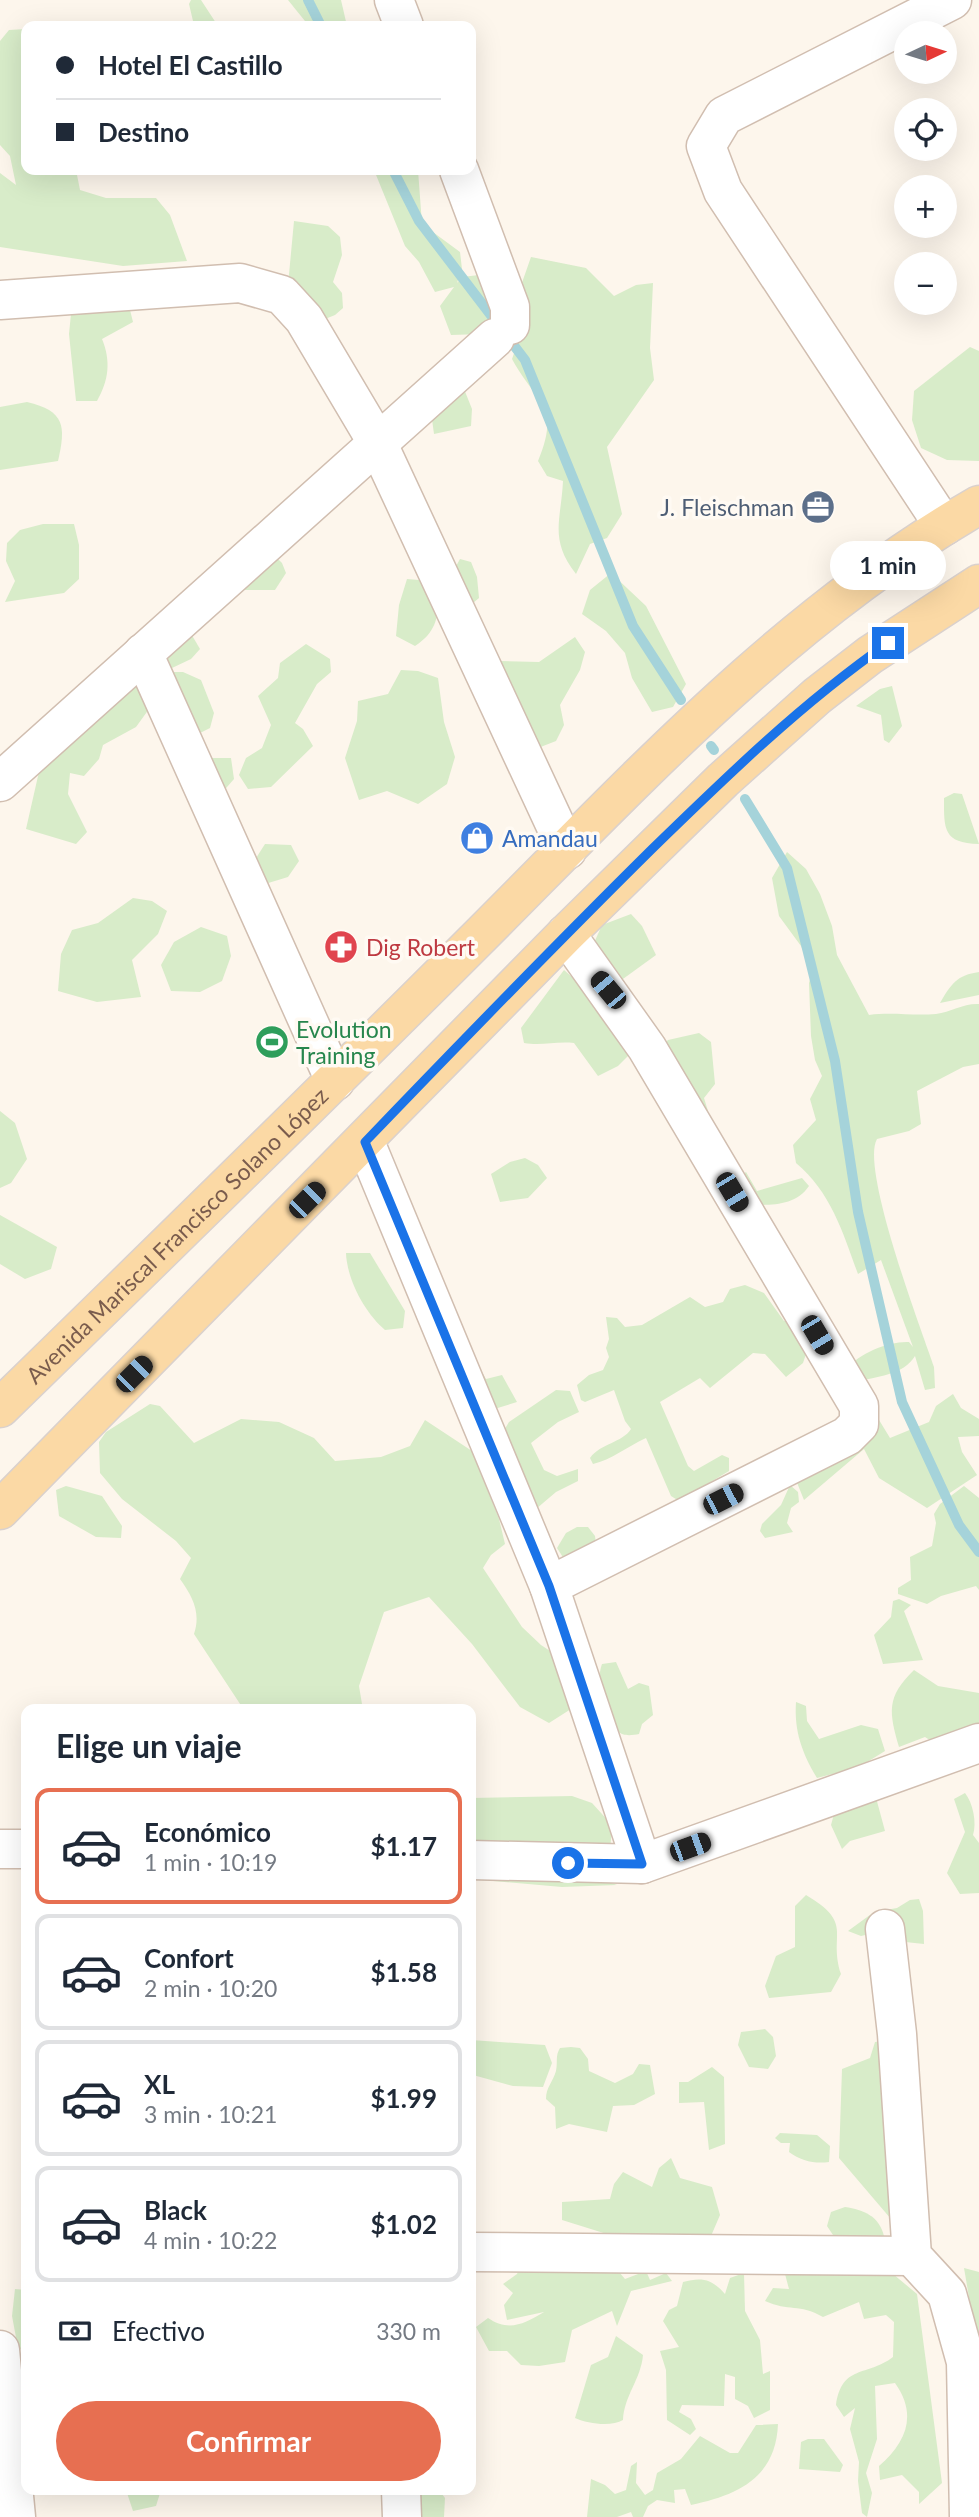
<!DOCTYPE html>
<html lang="es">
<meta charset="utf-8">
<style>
body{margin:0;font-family:Lato,sans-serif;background:#f2f2f3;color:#1f2937;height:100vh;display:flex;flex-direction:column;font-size:26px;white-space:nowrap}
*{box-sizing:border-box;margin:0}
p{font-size:23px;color:#747a83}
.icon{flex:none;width:38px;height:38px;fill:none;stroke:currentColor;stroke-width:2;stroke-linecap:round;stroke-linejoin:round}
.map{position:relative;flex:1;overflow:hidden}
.sheet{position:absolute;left:21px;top:1704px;width:455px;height:791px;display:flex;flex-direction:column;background:#fff;border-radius:14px;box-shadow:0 7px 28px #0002}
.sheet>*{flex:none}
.top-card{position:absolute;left:21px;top:21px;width:455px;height:154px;border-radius:14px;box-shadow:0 7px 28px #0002;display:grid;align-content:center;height:154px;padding:0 35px;background:#fff}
.needle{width:46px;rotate:86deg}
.controls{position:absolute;left:894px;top:21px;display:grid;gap:14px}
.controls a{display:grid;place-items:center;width:63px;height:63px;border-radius:50%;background:#fff;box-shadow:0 7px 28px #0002;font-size:35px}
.end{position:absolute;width:32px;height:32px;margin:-16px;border:9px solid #1a73e8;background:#fff;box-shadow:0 0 0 4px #fff}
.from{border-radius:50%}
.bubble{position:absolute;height:49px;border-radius:24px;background:#fff;box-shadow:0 7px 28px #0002;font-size:23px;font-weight:700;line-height:49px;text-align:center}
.car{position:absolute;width:21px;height:42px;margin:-21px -10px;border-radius:9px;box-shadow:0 0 5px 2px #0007;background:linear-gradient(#222 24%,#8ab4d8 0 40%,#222 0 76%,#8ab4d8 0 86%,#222 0)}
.top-card b{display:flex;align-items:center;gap:24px;height:66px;font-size:26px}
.top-card b+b{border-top:2px solid #e0e1e3}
.top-card i{width:18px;height:18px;background:#1f2937}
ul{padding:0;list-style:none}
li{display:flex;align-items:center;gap:21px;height:116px;margin:0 14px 10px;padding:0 21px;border:4px solid #e0e1e3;border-radius:14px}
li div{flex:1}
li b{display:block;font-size:26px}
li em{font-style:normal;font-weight:700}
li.active{border-color:#e76f51}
li>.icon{width:63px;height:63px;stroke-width:1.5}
h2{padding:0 35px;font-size:32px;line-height:84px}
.pay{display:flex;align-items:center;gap:18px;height:77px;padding:0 35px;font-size:26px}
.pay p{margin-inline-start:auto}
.cta{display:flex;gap:14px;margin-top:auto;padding:14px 35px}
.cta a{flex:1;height:80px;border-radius:42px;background:#e76f51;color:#fff;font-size:28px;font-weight:700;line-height:80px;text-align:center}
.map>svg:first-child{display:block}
</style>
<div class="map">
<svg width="979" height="2517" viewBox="0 0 979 2517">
<rect width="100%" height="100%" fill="#fdf6ec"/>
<!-- green -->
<g fill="#d8ecc9">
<polygon points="191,0 201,0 218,26 190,26 193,21 189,4"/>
<polygon points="288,0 341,0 347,26 309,26"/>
<polygon points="26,29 26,170 76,170 80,190 106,198 156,198 170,215 187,261 123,266 0,247 0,173 16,185 10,156 0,145 0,41 9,30"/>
<path d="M374 170H418L422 224 460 252 462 269 457 283 462 277 479 275 511 314 531 257 586 268 614 296 636 285 653 283 650 348 654 380 607 447 622 514 607 538 590 544 576 574C549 539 561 521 563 481L547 476 538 461C561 405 537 405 512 359L518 342 483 334 451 335 440 306 454 287 435 292 419 262 405 246Z"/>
<polygon points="294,221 328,226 340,237 342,255 333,282 342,293 343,308 335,315 315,323 288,285"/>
<path d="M72 304 129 306 133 322 102 339C111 361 109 380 97 401H76L69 334Z"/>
<polygon points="970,347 979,351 979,461 947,460 921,448 912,420 914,391"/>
<polygon points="464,389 472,409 471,426 434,434 431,412"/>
<path d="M27 402C65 411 66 426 58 461L0 470V407Z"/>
<polygon points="43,524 74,524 79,545 79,579 64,593 5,602 15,581 6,561 7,543 20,530"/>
<polygon points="266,547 282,563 286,573 275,590 229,590"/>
<path d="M460 559 471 562 477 577 479 598 467 608 440 596C437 620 436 632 415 646L396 636 399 605 407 579 431 581 440 595Z"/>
<polygon points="611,573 646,606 686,684 673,707 652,712 632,678 625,653 606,631 582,614 590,590"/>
<polygon points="190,632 200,649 191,659 172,668 156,657"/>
<polygon points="575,637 585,652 580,670 560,705 564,725 556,741 538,748 500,661 539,662"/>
<polygon points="306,644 330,659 331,672 317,684 295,723 303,729 313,746 271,787 248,789 239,775 246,758 262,748 271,725 258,696 278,678 280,663"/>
<polygon points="401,670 418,671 438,678 444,722 455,757 447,784 418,804 387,791 359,800 345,758 357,721 358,701 388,694"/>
<polygon points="169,672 183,672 201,680 214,713 210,728 188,739"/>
<polygon points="127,679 144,693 149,709 136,727 103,745 99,759 84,776 70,773 68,794 87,832 76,844 26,829 48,732"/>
<polygon points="892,686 902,726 889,743 884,740 881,715 856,706 880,689"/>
<polygon points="211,758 231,758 234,779 220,795 202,772"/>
<path d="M954 793 962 794 979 844C943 843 944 829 944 798Z"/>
<polygon points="265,844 291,845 299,861 288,877 265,884 249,869"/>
<path d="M787 852 806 869 820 894 832 926 837 955 869 1015C892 1012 913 1016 936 1014 951 1012 964 1003 979 1004V1064L963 1067 917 1091 921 1124 909 1131 877 1139C860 1168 921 1329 934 1367L935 1388 925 1390 915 1356C904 1375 875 1377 855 1382L847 1369C859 1353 889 1341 909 1342L913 1347 881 1260 858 1274C843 1233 831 1192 796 1163L793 1145 816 1120 810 1099 822 1076 815 1060 811 1036 809 983 812 972 801 946 779 916 772 878Z"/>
<polygon points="133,898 152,901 167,911 158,934 132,960 141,997 97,1002 58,991 61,954 72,930 98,923"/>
<polygon points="631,914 642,926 656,955 616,984 589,954 602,925"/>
<polygon points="201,927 227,936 231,956 222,981 200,992 171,991 161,965 174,942"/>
<path d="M564 970 590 993 594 1009 622 1016 641 1043 618 1066 598 1076 574 1043C556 1041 542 1046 524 1043L521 1028Z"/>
<path d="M979 972V995L940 1003C951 984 957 975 979 972Z"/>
<polygon points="699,1033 711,1042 715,1084 704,1098 708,1111 681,1123 659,1049 668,1040"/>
<polygon points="0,1111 15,1123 27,1159 11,1183 0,1188"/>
<polygon points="525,1158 538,1165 547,1178 528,1198 500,1202 491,1174 510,1162"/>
<path d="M746 1172 757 1191 802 1178 809 1186C792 1211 758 1204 731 1204L726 1188Z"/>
<polygon points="0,1215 57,1247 51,1269 25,1279 0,1264"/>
<path d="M346 1253H370L405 1311 403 1328 385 1330C365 1313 347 1280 346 1253Z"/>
<path d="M745 1285 764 1293 784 1321 796 1319 808 1348 803 1363 786 1377 765 1354 753 1353 710 1388 700 1378 660 1402 688 1466 694 1471 722 1455 729 1458V1471L679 1501 671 1496 646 1438C628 1446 611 1460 593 1464L590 1458C601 1443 622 1443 631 1429L625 1421 614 1390 585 1402 581 1400 577 1385 589 1375 603 1370 609 1357 606 1348 609 1339 606 1317 617 1318 625 1327 642 1325 690 1297 705 1307 723 1302 730 1289Z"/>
<polygon points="478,1365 486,1379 502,1375 517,1402 478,1414 461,1392"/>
<polygon points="556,1390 570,1391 579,1412 558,1422 531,1443 544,1470 557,1476 578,1469 578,1481 556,1492 536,1509 500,1437 509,1422"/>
<polygon points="953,1394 961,1408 979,1419 979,1436 958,1437 962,1452 977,1475 927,1508 879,1478 864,1449 804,1500 788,1460 876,1415 890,1438 929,1422 936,1406"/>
<path d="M150 1404 160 1406 194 1443 241 1419 279 1422 314 1438 335 1461 381 1457 410 1446 425 1420 472 1451 499 1519 505 1544 491 1555 483 1568 522 1627 541 1645 594 1680 582 1702 549 1723 520 1707 472 1644 429 1597 384 1612 359 1686 363 1710H244L194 1634C201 1613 193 1597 180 1579L191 1558 176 1541 122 1499 100 1473 99 1442 106 1432Z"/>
<polygon points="790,1485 798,1492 799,1502 791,1508 787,1523 793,1532 765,1538 760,1531 762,1524 781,1505"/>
<polygon points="66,1486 102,1496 122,1526 121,1538 96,1537 59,1516 56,1490"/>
<polygon points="964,1486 979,1498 979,1590 976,1586 941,1596 927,1604 898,1594 898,1588 911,1580 910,1557 932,1546 936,1523 934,1514 940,1504"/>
<polygon points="577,1527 588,1527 595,1536 597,1553 568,1565 557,1548 566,1533"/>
<polygon points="899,1599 911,1605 904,1611 923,1660 883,1664 874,1635 891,1617 893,1601"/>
<path d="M616 1662 628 1689 639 1683 649 1686 653 1715 642 1724 639 1734C634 1735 627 1736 622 1734 603 1726 595 1681 602 1664Z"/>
<path d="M914 1670 938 1686 979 1693V1733L939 1746 925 1737 899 1747C889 1712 886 1697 914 1670Z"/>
<path d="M796 1702 806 1706 807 1721 819 1739 861 1725 878 1729 885 1751 859 1767 817 1778C802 1753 794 1731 796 1702Z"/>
<path d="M965 1793C973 1803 977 1823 973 1835L979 1843V1893L960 1894 947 1873 965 1832 954 1799Z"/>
<polygon points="875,1794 885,1831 850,1841 842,1849 831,1825 834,1814"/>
<polygon points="572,1796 592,1803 612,1825 610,1853 565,1867 617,1885 562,1887 471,1879 471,1798"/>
<path d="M806 1895C855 1924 828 1933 841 1974L831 1992 769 1998 765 1986 776 1956 795 1947V1906Z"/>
<polygon points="919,1899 923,1911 924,1944 896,1941 874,1933 861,1936 848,1931 874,1912 897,1908 910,1900"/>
<polygon points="765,2029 773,2037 776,2056 768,2069 749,2067 738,2045 741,2032"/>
<polygon points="471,2040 545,2045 552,2063 543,2087 513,2086 473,2075 471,2074"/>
<polygon points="890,2040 891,2219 839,2158 842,2069 870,2058 875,2042"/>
<path d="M571 2047 580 2048 588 2059 589 2071 615 2083 633 2074 639 2064 650 2065 655 2094 634 2105 613 2106 607 2132 569 2124 556 2129 555 2107 546 2099C546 2087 553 2082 556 2071 558 2061 555 2056 560 2048Z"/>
<polygon points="712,2067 724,2077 725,2144 709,2150 704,2102 679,2103 679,2082 688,2082"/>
<path d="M780 2133 817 2135 830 2146 829 2162C815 2164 801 2161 789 2152L790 2143H781L775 2138Z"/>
<polygon points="671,2158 680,2178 712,2187 720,2215 708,2243 642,2245 562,2220 562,2202 610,2199 614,2184 623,2172 652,2187 659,2168"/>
<path d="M845 2207C864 2210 879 2216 884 2236L876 2245 835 2238 827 2226 831 2212Z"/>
<path d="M524 2259 613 2265 625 2279 646 2271 650 2280 666 2273 672 2281 631 2291 617 2326 612 2311 572 2330 565 2362 539 2366 521 2365 507 2351H489L476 2327 488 2318C509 2332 524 2324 544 2312L507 2320 504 2305 513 2293 503 2284 517 2274Z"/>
<path d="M875 2259 917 2294 942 2483 919 2504V2492L902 2475 880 2480 879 2466C906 2443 918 2415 895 2383L875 2386 877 2439 866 2473 872 2493 867 2517 862 2513 858 2481 859 2462 850 2429 855 2408 844 2417 836 2405C842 2364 867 2377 893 2357L894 2322 886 2315 864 2319 859 2302 823 2317C799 2303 789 2312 765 2301L773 2288 789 2289 785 2274 806 2265Z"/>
<polygon points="964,2268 979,2272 979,2356"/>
<path d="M744 2273 745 2311 760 2340 763 2374 770 2371V2410L754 2418 748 2406 735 2399V2377L725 2374 724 2406 682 2405 679 2412 691 2419 696 2429 690 2435 667 2420 666 2370 660 2351 679 2347 663 2321 669 2310 677 2306 683 2282C702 2277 712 2279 725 2294L730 2278Z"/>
<polygon points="15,2289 26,2290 26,2352 18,2348 12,2316"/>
<path d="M616 2336 643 2355C641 2379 624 2396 623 2420 612 2427 588 2424 575 2418L591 2365 608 2357Z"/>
<path d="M778 2424C776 2477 739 2495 691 2505L685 2489 674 2490 675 2503 657 2500 648 2506 643 2517H633L631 2512 617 2517H587L591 2479 605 2485 615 2494 626 2490 631 2466 637 2462 636 2483 645 2495 653 2490 657 2473 681 2459 700 2436 730 2453H738L756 2425Z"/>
<polygon points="808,2439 824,2439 843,2465 840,2472 799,2469 801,2442"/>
<polygon points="126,2490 161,2490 156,2506 133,2511"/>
<polygon points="412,2490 439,2490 445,2498 444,2517 416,2517"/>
</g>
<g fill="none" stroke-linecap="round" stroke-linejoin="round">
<!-- stream -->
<g stroke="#a5d3da" stroke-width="10">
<polyline points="308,0 321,26"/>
<polyline points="393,170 419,221 525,360 633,626 681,700"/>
<polyline points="711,746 714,750"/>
<polyline points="745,799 787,868 835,1061 858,1212 902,1402 959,1525 979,1552"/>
</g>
<!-- minor casing -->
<g stroke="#d1beb0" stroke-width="41">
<g id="minor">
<polyline points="394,0 404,26"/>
<polyline points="459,170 510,307 510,325"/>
<polyline points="0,300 240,283 282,295 304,319 377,442 567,850"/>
<polyline points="944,526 723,191 706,146 724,116 952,0"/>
<polyline points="143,653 335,1081"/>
<polyline points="0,782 495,338"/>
<polyline points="365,1142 549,1586 642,1864 979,1743"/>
<polyline points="549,1586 847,1436 859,1424 859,1406 647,1048 566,934"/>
<polyline points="0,1849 26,1849"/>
<polyline points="471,1860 642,1864"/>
<polyline points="885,1929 897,2034 912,2256 947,2294 966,2362 969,2517"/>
<polyline points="471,2252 912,2256"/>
<polyline points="0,2350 16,2517"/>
<polyline points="401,2490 402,2517"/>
</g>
</g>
<!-- major casing -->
<g stroke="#dad1cd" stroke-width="41">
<g id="major">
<path id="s1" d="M0 1408C160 1252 320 1096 478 938 634 782 786 616 979 505"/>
<polyline points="0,1510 566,934 723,780 817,696 870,655 979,584"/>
</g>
</g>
<!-- minor -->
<use href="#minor" stroke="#fff" stroke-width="38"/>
<!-- major -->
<use href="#major" stroke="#fbd9a5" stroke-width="38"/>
</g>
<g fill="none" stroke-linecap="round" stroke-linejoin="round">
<!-- route -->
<path stroke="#1a73e8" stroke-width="9" d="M568 1863 642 1864 549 1586 365 1142C460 1043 555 945 652 849 727 776 802 703 888 643"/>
</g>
<!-- icons -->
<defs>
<g id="office-disc" transform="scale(1.75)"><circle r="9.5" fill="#5c6f8a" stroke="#fffaf3"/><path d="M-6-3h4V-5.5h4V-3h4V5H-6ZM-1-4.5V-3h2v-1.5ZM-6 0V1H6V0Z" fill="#fff"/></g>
<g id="shop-disc" transform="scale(1.75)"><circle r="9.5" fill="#3f7fe0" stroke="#fffaf3"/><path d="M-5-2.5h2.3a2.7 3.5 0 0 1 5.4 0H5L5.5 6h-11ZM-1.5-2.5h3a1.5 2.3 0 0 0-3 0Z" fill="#fff"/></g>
<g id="pharmacy-disc" transform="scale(1.75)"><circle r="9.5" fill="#e0444e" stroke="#fffaf3"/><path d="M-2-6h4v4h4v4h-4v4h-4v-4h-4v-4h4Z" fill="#fff"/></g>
<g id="stadium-disc" transform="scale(1.75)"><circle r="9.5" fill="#2e9e5b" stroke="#fffaf3"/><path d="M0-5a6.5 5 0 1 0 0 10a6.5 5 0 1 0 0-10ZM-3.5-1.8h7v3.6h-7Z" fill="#fff"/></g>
</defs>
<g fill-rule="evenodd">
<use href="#office-disc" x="818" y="507"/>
<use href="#shop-disc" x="477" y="838"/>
<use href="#pharmacy-disc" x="341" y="947"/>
<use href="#stadium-disc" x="272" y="1042"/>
</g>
<g text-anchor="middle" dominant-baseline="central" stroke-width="7" stroke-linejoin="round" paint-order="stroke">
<!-- service labels -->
<g font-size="23" fill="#4e5e75" stroke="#fffaf3" text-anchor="end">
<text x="794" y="507">J. Fleischman</text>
</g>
<!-- shop labels -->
<g font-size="23" fill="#366cbe" stroke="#fffaf3" text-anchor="start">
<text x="502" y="838">Amandau</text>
</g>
<!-- health labels -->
<g font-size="23" fill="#be3a42" stroke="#fffaf3" text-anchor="start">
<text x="366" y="947">Dig Robert</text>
</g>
<!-- leisure labels -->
<g font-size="23" fill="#27864d" stroke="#fffaf3" text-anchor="start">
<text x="296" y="1029">Evolution<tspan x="296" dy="26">Training</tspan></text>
</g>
<!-- street labels -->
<g font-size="23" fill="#7a5c4d" stroke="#fffaf3">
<text stroke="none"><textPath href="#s1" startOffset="247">Avenida Mariscal Francisco Solano López</textPath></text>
</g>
</g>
</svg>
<div class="controls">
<a><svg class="needle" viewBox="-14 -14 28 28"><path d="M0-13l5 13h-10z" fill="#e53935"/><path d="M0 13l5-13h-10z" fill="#747a83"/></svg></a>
<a><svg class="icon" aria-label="locate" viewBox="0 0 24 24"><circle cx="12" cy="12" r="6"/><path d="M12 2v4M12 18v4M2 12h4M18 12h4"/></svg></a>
<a>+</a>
<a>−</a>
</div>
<i class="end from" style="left:568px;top:1863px"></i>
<i class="end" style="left:888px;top:643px"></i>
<div class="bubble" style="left:830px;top:541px;width:116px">1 min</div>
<i class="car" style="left:608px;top:990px;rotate:320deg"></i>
<i class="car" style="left:732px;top:1192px;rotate:149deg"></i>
<i class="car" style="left:307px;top:1200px;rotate:45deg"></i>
<i class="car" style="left:817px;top:1335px;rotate:149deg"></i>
<i class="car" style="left:134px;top:1374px;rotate:45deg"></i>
<i class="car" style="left:723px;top:1499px;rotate:63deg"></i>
<i class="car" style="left:690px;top:1847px;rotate:70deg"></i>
<div class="top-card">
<b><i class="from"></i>Hotel El Castillo</b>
<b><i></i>Destino</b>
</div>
<section class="sheet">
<h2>Elige un viaje</h2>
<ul>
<li class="active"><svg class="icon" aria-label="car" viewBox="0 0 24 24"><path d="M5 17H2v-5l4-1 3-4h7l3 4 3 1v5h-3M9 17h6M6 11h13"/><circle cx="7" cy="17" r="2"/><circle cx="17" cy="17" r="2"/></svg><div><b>Económico</b><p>1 min · 10:19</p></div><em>$1.17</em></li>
<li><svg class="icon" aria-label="car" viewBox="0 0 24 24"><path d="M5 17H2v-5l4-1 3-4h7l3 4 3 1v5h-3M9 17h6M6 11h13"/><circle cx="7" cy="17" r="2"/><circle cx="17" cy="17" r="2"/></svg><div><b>Confort</b><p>2 min · 10:20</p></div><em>$1.58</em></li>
<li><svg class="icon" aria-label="car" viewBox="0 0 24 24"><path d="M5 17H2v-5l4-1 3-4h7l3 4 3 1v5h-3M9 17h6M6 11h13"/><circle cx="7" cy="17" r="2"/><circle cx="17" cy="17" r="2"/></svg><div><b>XL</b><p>3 min · 10:21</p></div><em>$1.99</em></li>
<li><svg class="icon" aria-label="car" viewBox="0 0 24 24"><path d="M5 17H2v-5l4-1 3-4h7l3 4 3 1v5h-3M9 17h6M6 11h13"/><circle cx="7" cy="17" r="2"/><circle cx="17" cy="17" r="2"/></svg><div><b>Black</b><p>4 min · 10:22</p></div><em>$1.02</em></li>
</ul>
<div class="pay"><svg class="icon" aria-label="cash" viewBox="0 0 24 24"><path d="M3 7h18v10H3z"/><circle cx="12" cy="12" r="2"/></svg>Efectivo<p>330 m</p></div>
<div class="cta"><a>Confirmar</a></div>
</section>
</div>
